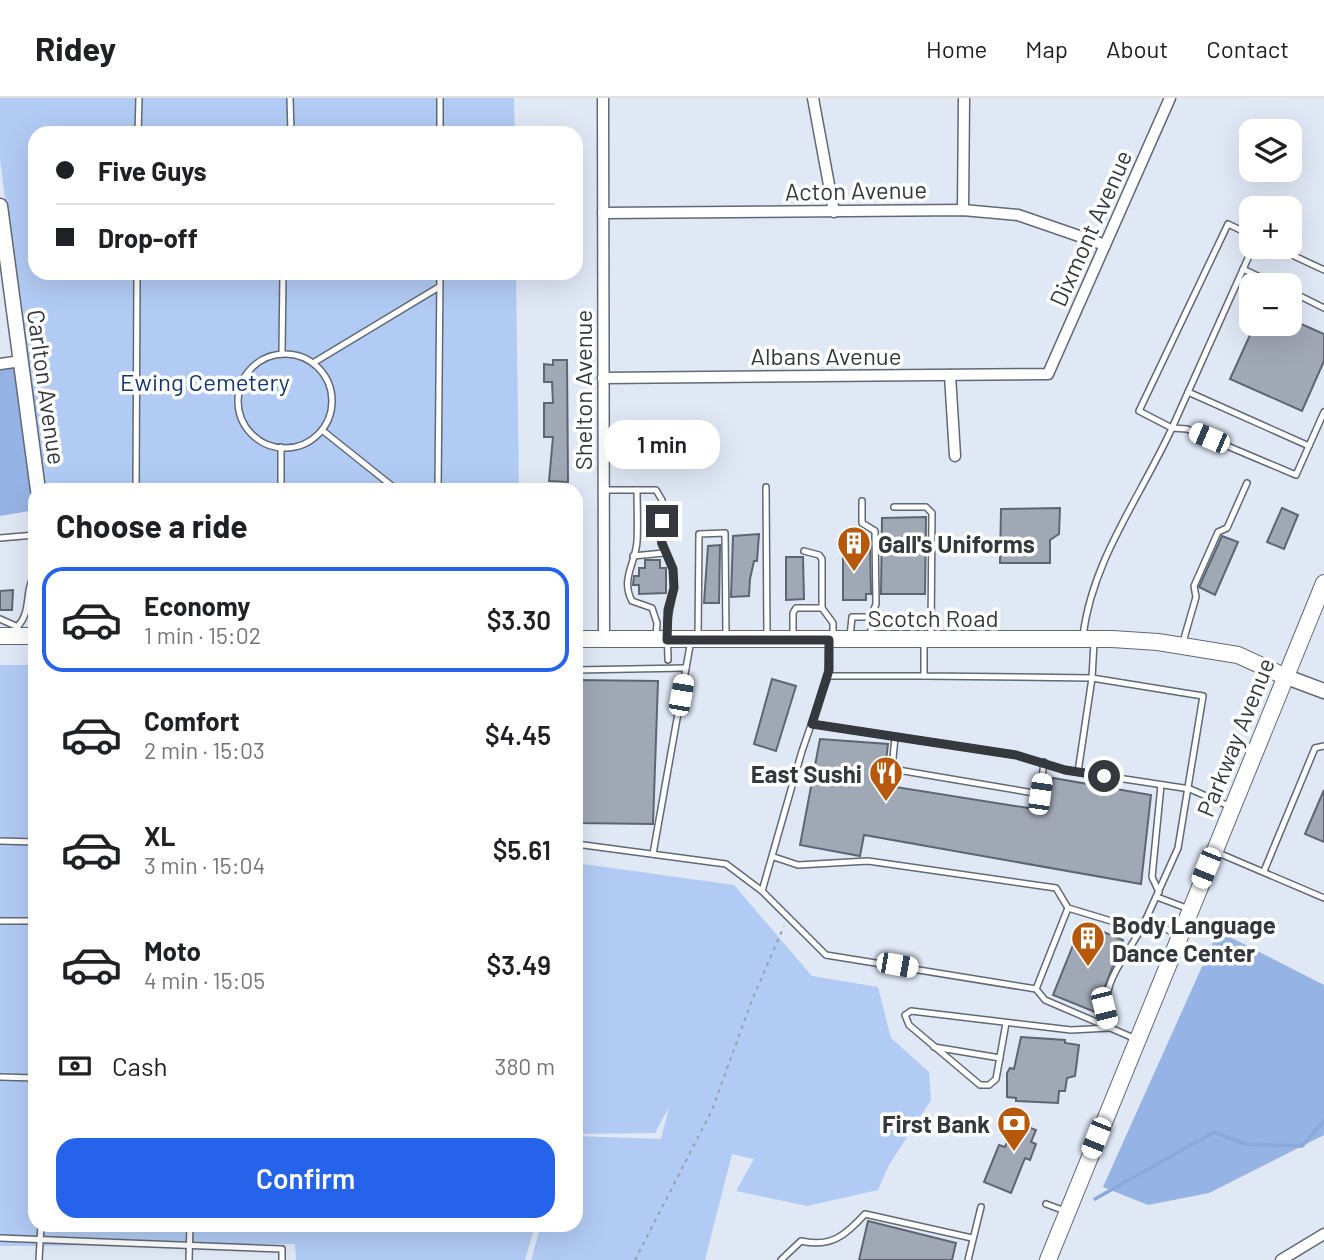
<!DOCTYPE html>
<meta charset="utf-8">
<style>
body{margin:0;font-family:Barlow,sans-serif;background:#f2f2f2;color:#202124;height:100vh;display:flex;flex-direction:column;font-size:26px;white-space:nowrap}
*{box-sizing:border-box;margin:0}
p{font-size:23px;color:#757577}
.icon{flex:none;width:38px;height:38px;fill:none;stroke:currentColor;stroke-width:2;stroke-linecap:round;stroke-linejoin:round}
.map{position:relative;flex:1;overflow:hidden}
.sheet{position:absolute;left:28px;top:385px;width:555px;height:749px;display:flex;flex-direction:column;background:#fff;border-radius:21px;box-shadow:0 7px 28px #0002}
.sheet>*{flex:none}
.top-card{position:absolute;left:28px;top:28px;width:555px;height:154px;border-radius:21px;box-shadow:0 7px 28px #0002;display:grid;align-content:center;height:154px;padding:0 28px;background:#fff}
.fabs{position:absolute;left:1239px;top:21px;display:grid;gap:14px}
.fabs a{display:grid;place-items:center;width:63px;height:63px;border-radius:14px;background:#fff;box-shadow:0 7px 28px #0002;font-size:35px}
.end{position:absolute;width:32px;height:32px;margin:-16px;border:9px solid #35383d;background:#fff;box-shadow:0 0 0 4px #fff}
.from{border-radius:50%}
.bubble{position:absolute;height:49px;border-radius:21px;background:#fff;box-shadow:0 7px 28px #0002;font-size:23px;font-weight:600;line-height:49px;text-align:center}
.car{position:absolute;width:21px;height:42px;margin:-21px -10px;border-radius:9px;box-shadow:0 0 5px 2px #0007;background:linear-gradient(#fff 24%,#345 0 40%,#fff 0 76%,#345 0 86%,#fff 0)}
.top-card b{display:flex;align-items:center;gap:24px;height:66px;font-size:26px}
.top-card b+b{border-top:2px solid #e0e0e0}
.top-card i{width:18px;height:18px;background:#202124}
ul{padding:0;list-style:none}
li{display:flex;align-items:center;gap:21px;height:105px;margin:0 14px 10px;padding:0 14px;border:4px solid transparent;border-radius:21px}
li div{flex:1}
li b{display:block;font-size:26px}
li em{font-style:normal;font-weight:600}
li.current{border-color:#2563eb}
li>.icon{width:63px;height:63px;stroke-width:1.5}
h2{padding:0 28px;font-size:32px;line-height:84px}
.pay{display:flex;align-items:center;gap:18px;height:77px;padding:0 28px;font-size:26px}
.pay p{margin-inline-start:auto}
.button{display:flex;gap:14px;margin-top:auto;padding:14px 28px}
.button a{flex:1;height:80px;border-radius:21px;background:#2563eb;color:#fff;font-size:28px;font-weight:600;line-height:80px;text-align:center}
header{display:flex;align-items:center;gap:42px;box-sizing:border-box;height:98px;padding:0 35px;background:#fff;border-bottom:2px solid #e0e0e0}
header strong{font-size:33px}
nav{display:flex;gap:38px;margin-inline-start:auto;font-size:24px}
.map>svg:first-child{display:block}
</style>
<header>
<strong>Ridey</strong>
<nav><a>Home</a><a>Map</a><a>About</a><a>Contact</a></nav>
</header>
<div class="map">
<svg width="1324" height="1162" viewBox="0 0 1324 1162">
<rect width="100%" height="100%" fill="#e0e8f6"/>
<!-- green -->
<g fill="#b2cbf4">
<polygon points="0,0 514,0 515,35 35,35 35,175 516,175 519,392 41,392 0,61"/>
<polygon points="0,567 35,567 35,1127 535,1127 525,1162 296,1162 295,1146 0,1148"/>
<polygon points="576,765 734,787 812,878 878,889 891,940 929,974 931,1002 889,1067 878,1092 807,1108 736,1093 754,1061 732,1056 705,1162 531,1162 541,1127 576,1127 576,1038 661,1041 669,1009 655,1035 576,1036"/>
</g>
<!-- forest -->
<g fill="#96b3e5">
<polygon points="25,262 35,412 0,418 0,266"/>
<polygon points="1218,833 1324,887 1324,1037 1209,1095 1148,1107 1103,1089"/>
</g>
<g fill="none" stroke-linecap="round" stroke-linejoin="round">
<!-- stream -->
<polyline stroke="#8ba9d9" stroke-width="3.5" points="1095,1101 1214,1034 1245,1046 1302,1048 1324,1023"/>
</g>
<!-- building -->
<g fill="#a1a8b5" stroke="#5e6571" stroke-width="2">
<polygon points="1290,221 1324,236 1324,263 1302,313 1230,281 1255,226 1290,226"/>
<polygon points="553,262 567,262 568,384 549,383 553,339 544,339 544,305 553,305 552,284 544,284 544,266 553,267"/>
<polygon points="1060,410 1059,436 1050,442 1050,465 1000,465 1001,411"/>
<polygon points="1282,410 1298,417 1284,451 1267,444"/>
<polygon points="926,419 925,496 881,496 882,420"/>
<polygon points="759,436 757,463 754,463 750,481 749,498 731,499 733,438"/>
<polygon points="1222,438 1238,444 1215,497 1199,489"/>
<polygon points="720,447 719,505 704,505 708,448"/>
<polygon points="843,447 870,447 871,496 866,496 866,502 843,502"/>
<polygon points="786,459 803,459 804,501 786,502"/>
<polygon points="645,462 660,462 660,470 666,470 666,495 639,496 639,487 633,487 634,478 639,478 639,470 645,470"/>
<polygon points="13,492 12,512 0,512 0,493"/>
<polygon points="772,581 796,588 776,653 754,646"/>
<polygon points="576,582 658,583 653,726 576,725"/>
<polygon points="820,641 888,646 883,687 1047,713 1053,680 1151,697 1141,786 864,737 860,758 800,747"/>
<polygon points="1324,692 1324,744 1305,736"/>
<polygon points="1082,825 1123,842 1095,914 1053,897"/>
<polygon points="1021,939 1065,942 1065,945 1079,947 1075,978 1067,980 1065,993 1059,993 1058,1005 1016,1003 1016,1000 1007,999 1007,975 1010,970 1014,971"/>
<polygon points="1015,1024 1036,1032 1031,1044 1036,1046 1030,1062 1025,1060 1011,1095 984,1084 999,1047 1005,1049"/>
<polygon points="868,1123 956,1145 952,1162 859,1162"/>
</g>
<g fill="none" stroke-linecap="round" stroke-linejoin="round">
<!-- service casing -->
<g stroke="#616974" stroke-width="8">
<g id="service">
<polyline points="290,0 291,35"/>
<polyline points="440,0 440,35"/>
<polyline points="138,35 139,0"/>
<polyline points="1253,149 1172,330 1187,331 1296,377 1324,314"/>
<polyline points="1275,149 1324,172"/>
<polyline points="1243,171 1277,187"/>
<polyline points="1290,193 1324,210"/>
<polyline points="282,254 283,175"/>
<circle cx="285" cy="303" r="47"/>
<polyline points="313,265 439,189"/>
<polyline points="1188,294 1309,348"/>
<polyline points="322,332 397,392"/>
<polyline points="281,349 281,392"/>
<polyline points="766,389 767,539"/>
<polyline points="136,392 137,175"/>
<polyline points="438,392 440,175"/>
<polyline points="603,392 656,392 662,402 661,445 673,471 674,490 667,525 668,562"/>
<path d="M637 392C637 409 638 427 637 443 636 465 620 481 632 503L652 510 657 525 656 539"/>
<polyline points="862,403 862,425 875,433 876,506 871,519"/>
<polyline points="894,409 926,409 932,415 931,538"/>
<polyline points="0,440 35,437"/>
<polyline points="804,453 819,457 822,461 822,510"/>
<polyline points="633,458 664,455"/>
<polyline points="0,521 18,529"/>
<path d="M18 528C32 513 24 493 35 476"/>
<path d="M1083 538C1092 462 1141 398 1172 330L1139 313 1228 126 1251 137"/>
<polyline points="698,539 699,436 725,435 726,537"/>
<polyline points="793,539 793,515 796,510 822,510 833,525 833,539"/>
<polyline points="850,539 852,519 871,519 871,539"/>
<polyline points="829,542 828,578 924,578"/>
<polyline points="1094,544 1092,580 1203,598 1178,750 1146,821"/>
<polyline points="1183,544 1196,499 1194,488 1218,434 1227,430 1247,385"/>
<polyline points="924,545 924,578 1092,580 1078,674"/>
<polyline points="576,572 686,570"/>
<polyline points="828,578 802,653 762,793 826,857 1036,891 1045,902 1136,941"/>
<polyline points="812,626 1016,657 1065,672 1190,691 1231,709"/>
<polyline points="895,639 892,671 1040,696 1044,664"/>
<polyline points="0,743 35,744"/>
<polyline points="576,746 726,766 762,793"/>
<polyline points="1216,754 1324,800"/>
<polyline points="653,756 691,542"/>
<polyline points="774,759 798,767 868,763 1056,790 1068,810 1141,832"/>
<polyline points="1264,773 1315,650 1324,648"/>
<polyline points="1159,794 1152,779 1161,687"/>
<polyline points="1157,799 1189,811"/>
<polyline points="0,823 35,823"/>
<polyline points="1036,891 1068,810"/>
<path d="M1006 925 996 981 989 987H980L909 927 905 917 911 913 1071 932 1109 930C1097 880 1128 861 1146 821L1178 837"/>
<polyline points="934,949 1000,960"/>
<polyline points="0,979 35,980"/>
<polyline points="1046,1106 1065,1113"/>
<polyline points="0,1140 282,1151 282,1162"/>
<polyline points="39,1162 41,1127"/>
<polyline points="189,1162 190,1127"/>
<path d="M781 1162 801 1143C831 1150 846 1137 865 1116L972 1140"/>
<polyline points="968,1162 981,1109"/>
</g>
</g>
<!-- minor casing -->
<g stroke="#616974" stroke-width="13">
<g id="minor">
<polyline points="603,0 604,542"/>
<polyline points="813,0 834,114"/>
<polyline points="963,112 964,0"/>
<polyline points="603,115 963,112 1018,117 1105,147"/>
<polyline points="0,266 21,263"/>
<polyline points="950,277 955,358"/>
<polyline points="603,280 1048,276 1170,0"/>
<polyline points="1281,1162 1324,1136"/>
</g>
</g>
<!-- tertiary casing -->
<g stroke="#616974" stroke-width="17">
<g id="tertiary">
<polyline points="0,108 38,392"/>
<polyline points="1284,578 1324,593"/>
</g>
</g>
<!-- secondary casing -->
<g stroke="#616974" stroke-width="18">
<g id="secondary">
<polyline points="0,538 35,538"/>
<polyline points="576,541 1112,541 1158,544 1238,557 1284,578"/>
<polyline points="1048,1162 1324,485"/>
</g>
</g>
<!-- path -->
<polyline stroke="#989ea9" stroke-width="2" stroke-dasharray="3.5 5" stroke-linecap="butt" points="635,1162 712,1012 752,902 784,828"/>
<!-- service -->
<use href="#service" stroke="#fff" stroke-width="5"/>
<!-- minor -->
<use href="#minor" stroke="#fff" stroke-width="10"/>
<!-- tertiary -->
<use href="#tertiary" stroke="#fff" stroke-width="14"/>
<!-- secondary -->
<use href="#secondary" stroke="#fff" stroke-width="16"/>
</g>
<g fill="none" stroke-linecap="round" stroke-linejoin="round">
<!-- route -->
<polyline stroke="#35383d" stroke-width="9" points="662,423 662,445 673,471 674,490 668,512 667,542 829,542 829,572 812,626 1016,657 1065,672 1104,678"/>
</g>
<!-- icons -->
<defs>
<g id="building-pin" transform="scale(1.75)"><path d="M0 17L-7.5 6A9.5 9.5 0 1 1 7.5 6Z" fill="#b7580d" stroke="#fff"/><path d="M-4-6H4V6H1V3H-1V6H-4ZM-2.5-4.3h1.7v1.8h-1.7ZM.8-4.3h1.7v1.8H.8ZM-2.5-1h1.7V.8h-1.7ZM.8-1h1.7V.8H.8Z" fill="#fff"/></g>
<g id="restaurant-pin" transform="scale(1.75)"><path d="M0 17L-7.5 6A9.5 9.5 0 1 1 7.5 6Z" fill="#b7580d" stroke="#fff"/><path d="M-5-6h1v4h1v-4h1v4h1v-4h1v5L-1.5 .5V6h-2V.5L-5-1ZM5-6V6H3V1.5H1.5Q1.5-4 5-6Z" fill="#fff"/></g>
<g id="bank-pin" transform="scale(1.75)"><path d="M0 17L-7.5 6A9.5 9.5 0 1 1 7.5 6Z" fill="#b7580d" stroke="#fff"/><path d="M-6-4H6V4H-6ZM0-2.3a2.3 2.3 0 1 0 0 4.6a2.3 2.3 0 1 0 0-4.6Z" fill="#fff"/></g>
</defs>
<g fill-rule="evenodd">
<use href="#building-pin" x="854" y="445"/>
<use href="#restaurant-pin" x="886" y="675"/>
<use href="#building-pin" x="1088" y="840"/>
<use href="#bank-pin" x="1014" y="1025"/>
</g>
<g text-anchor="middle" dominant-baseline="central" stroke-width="7" stroke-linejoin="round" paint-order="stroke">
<!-- street labels -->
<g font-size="24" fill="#35383d" stroke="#fff">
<text transform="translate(856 92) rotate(-1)">Acton Avenue</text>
<text transform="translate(1090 130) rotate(-66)">Dixmont Avenue</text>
<text x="826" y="257">Albans Avenue</text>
<text transform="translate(47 289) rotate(82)">Carlton Avenue</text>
<text transform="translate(582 292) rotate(-90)">Shelton Avenue</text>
<text x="933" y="519">Scotch Road</text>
<text transform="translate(1235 639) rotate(-68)">Parkway Avenue</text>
</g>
<!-- park labels -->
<g font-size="24" fill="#163872" stroke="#fff">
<text x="205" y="283">Ewing Cemetery</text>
</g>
<!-- poi labels -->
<g font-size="24" font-weight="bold" fill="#35383d" stroke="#fff" text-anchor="start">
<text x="878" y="445">Gall's Uniforms</text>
<text x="862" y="675" text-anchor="end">East Sushi</text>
<text x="1112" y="826">Body Language<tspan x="1112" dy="28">Dance Center</tspan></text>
<text x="990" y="1025" text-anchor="end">First Bank</text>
</g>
</g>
</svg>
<div class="fabs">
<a><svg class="icon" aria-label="layers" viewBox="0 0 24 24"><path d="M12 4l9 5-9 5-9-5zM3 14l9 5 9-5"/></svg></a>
<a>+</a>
<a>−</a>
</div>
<i class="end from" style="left:1104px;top:678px"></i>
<i class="end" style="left:662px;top:423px"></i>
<div class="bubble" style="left:604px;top:322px;width:116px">1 min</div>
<i class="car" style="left:1209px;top:340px;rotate:293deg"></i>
<i class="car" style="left:681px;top:597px;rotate:10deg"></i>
<i class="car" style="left:1040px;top:696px;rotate:8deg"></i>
<i class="car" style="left:1206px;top:770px;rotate:202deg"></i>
<i class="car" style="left:897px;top:867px;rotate:100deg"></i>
<i class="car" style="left:1104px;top:910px;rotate:166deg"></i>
<i class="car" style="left:1096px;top:1040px;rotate:202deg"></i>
<div class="top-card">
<b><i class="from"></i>Five Guys</b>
<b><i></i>Drop-off</b>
</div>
<section class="sheet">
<h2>Choose a ride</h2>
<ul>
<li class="current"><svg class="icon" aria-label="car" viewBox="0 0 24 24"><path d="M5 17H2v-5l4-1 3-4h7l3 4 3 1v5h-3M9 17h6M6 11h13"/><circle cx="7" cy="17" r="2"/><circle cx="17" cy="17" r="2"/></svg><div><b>Economy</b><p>1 min · 15:02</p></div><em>$3.30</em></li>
<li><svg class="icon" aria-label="car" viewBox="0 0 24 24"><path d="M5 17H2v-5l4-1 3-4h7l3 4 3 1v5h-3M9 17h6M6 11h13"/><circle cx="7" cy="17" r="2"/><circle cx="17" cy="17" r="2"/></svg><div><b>Comfort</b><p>2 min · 15:03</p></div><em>$4.45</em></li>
<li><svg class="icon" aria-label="car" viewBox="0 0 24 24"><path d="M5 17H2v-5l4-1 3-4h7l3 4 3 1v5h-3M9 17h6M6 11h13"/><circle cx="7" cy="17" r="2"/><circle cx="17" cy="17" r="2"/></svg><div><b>XL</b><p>3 min · 15:04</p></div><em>$5.61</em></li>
<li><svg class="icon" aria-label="car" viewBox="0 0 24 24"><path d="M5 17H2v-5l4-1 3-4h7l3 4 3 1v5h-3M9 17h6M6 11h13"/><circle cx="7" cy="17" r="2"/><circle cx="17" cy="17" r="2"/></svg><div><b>Moto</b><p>4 min · 15:05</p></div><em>$3.49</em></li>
</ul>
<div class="pay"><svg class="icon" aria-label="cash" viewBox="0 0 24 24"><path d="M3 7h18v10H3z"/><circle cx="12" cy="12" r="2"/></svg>Cash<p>380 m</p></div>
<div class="button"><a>Confirm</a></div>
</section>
</div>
